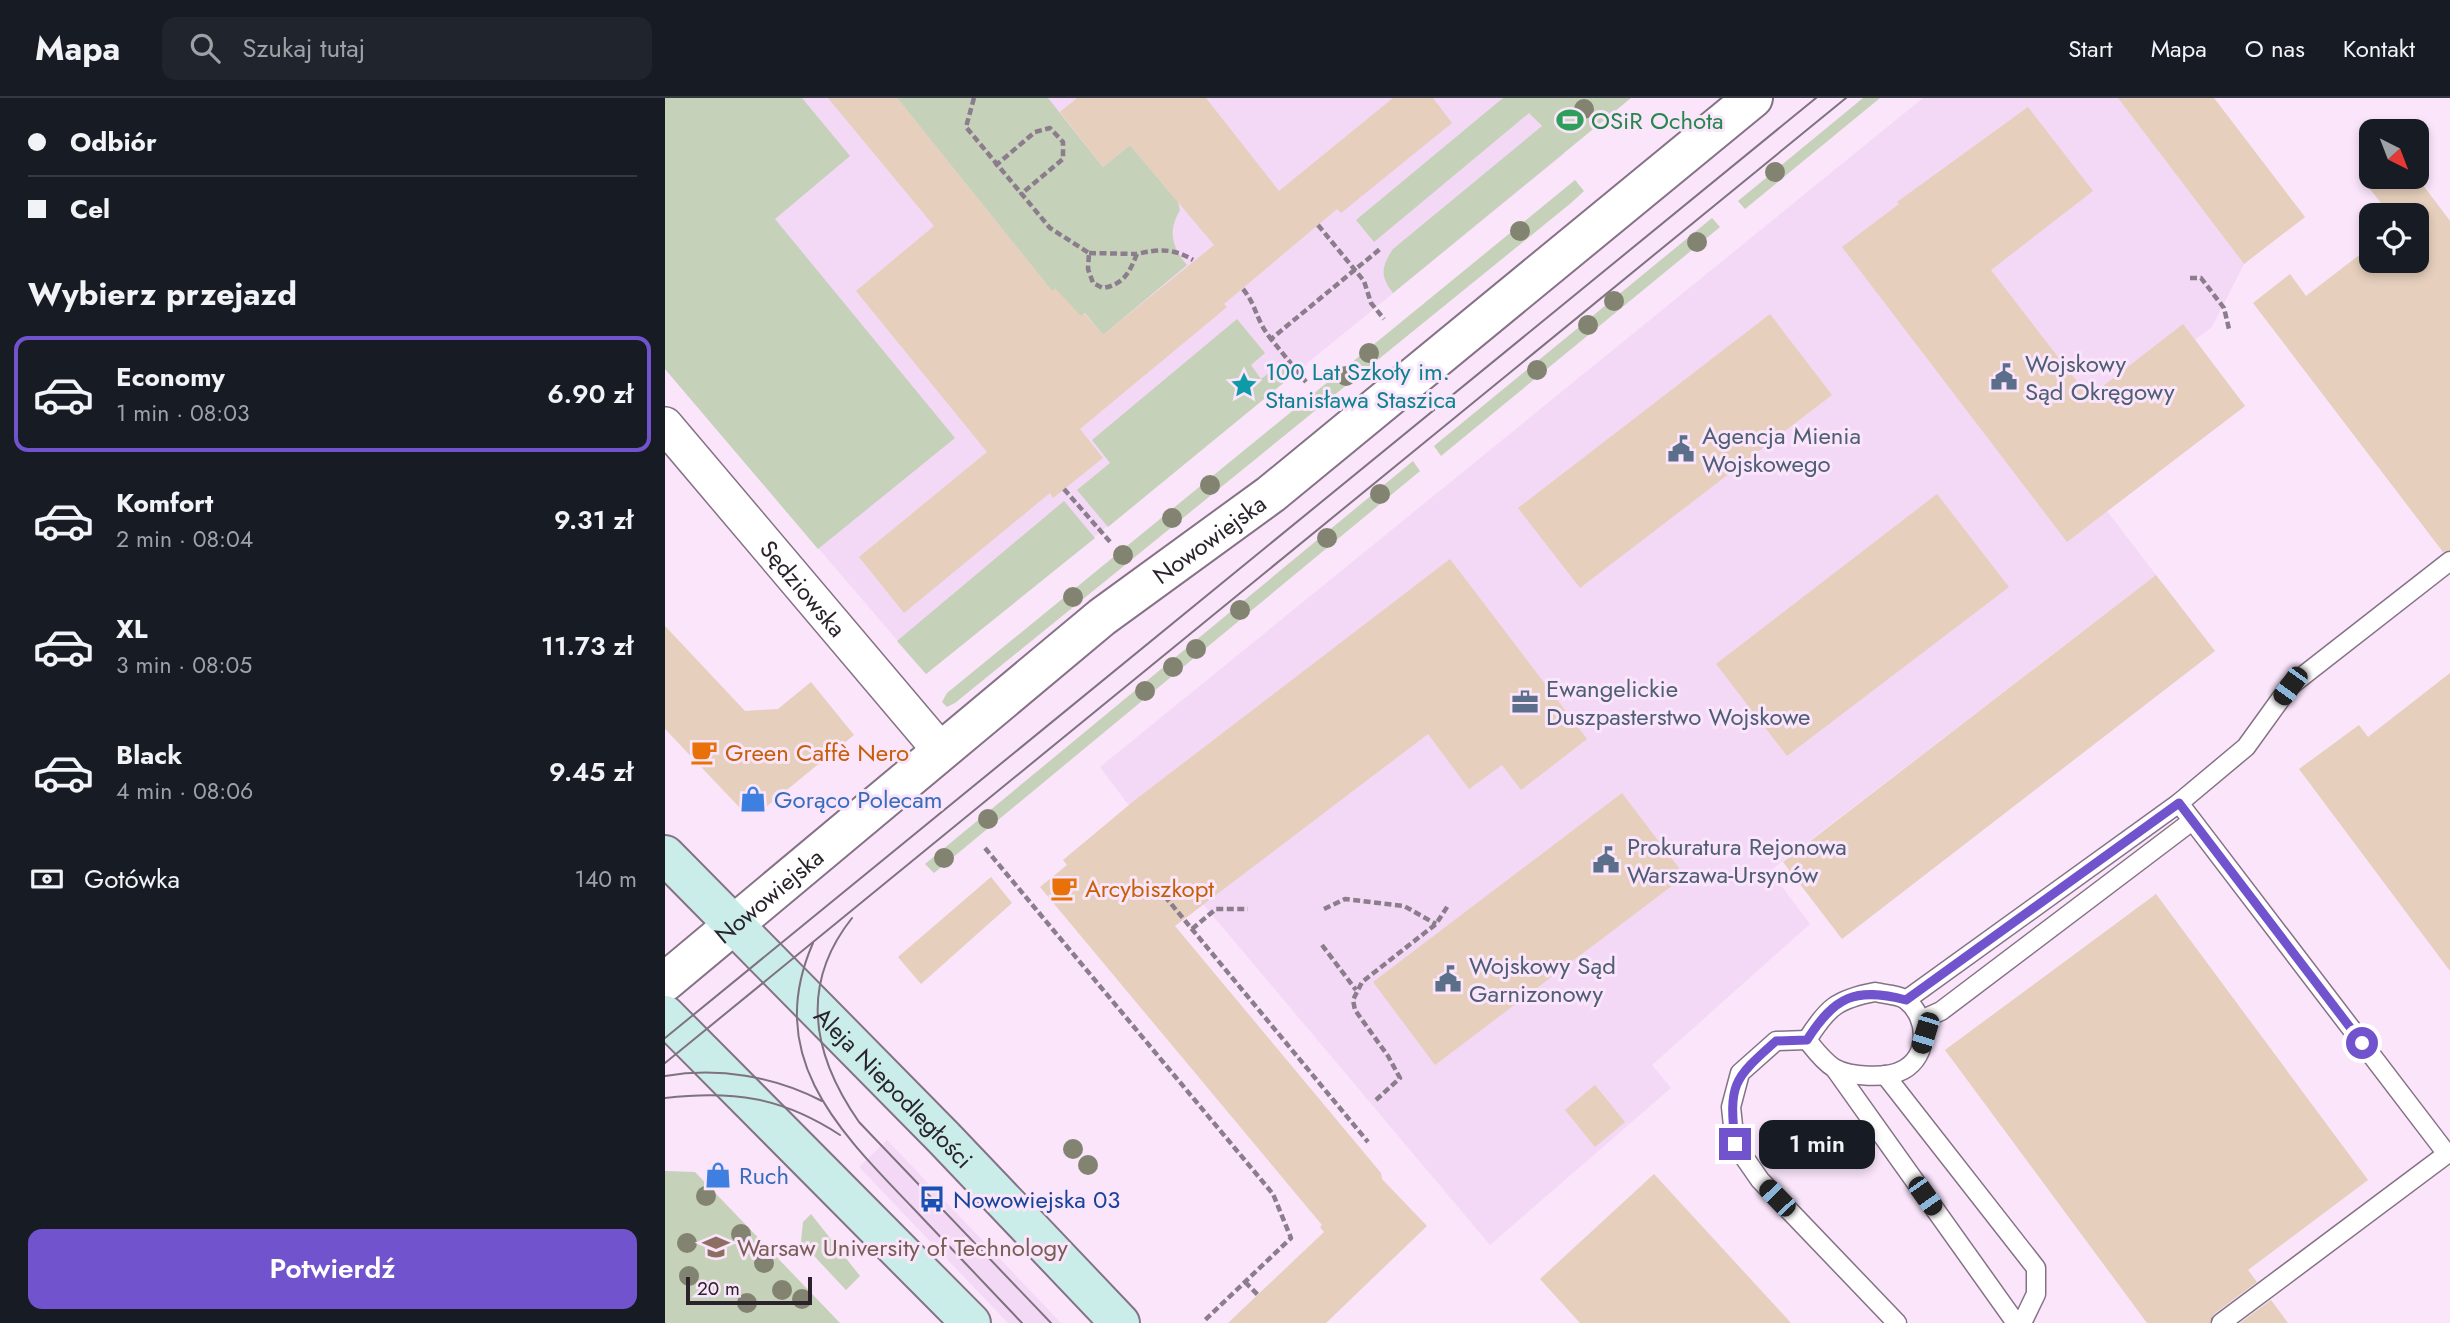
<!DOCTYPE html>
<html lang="pl">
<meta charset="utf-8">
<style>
body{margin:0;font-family:Jost,sans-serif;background:#20242c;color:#f1f3f6;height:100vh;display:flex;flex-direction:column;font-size:26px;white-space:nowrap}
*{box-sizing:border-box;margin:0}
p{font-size:23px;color:#9ea1a6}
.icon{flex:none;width:38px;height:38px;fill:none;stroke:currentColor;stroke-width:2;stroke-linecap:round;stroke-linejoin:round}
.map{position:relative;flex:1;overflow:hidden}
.sheet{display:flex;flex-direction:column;background:#171b24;width:665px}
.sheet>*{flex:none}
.top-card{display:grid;align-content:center;height:154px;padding:0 28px;background:#171b24}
.needle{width:46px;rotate:138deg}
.buttons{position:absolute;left:1694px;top:21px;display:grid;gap:14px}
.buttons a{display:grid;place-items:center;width:70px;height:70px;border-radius:14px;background:#171b24;box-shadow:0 4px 10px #0003;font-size:35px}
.scale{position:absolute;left:21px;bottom:18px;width:126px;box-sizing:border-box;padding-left:7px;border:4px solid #2a232b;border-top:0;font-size:19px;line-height:24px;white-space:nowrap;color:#2a232b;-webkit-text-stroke:5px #fae5fb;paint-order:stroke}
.end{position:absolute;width:32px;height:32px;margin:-16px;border:9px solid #7053cd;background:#fff;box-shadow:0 0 0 4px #fff}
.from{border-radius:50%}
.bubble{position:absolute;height:49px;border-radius:14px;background:#171b24;box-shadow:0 4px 10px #0003;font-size:23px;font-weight:600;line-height:49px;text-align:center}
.car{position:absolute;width:21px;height:42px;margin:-21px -10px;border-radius:9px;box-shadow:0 0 5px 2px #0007;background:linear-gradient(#222 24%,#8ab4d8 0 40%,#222 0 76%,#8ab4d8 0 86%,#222 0)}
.top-card b{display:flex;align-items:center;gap:24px;height:66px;font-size:26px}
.top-card b+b{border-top:2px solid #363941}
.top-card i{width:18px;height:18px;background:#f1f3f6}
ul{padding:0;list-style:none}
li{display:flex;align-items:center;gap:21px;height:116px;margin:0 14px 10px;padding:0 14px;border:4px solid transparent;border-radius:14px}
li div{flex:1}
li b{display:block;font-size:26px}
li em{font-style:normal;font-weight:600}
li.on{border-color:#7053cd}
li>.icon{width:63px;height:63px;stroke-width:1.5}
h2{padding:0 28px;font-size:32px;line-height:84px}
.pay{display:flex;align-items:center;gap:18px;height:77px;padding:0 28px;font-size:26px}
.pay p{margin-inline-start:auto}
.action{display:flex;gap:14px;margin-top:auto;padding:14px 28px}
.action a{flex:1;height:80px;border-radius:14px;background:#7053cd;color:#fff;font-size:28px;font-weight:600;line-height:80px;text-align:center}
header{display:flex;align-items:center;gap:42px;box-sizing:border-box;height:98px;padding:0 35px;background:#171b24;border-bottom:2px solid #363941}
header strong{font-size:33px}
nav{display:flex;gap:38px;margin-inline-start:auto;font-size:24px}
.search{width:490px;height:63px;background:#20242c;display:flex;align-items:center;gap:18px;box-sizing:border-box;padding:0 24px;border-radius:14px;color:#9ea1a6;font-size:26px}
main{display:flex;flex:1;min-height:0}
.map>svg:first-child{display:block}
</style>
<header>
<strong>Mapa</strong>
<div class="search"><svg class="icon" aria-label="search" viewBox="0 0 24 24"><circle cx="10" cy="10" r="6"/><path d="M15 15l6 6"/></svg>Szukaj tutaj</div>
<nav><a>Start</a><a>Mapa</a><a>O nas</a><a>Kontakt</a></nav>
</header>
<main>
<section class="sheet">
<div class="top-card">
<b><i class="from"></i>Odbiór</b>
<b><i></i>Cel</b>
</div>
<h2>Wybierz przejazd</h2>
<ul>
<li class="on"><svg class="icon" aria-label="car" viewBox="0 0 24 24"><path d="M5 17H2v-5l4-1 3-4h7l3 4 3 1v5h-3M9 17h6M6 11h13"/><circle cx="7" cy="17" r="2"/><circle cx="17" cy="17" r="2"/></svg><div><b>Economy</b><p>1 min · 08:03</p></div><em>6.90 zł</em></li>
<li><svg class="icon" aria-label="car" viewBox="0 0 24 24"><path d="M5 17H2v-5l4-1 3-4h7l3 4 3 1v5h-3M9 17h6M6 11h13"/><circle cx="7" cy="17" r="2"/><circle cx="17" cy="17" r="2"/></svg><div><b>Komfort</b><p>2 min · 08:04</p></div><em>9.31 zł</em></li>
<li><svg class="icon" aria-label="car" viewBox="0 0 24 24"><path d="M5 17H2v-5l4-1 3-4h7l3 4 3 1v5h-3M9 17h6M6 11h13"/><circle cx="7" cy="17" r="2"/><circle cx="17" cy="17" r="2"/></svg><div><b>XL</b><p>3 min · 08:05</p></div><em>11.73 zł</em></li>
<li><svg class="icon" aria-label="car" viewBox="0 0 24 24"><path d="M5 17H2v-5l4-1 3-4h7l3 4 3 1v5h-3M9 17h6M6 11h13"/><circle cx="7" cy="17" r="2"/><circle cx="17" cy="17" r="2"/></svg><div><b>Black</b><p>4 min · 08:06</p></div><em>9.45 zł</em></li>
</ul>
<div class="pay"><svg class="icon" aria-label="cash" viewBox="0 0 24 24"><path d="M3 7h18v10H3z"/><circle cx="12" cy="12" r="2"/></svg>Gotówka<p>140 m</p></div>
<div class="action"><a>Potwierdź</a></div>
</section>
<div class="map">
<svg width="1785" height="1225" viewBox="0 0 1785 1225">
<rect width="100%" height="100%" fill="#fae5fb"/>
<!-- built -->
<g fill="#f3d9f5">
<polygon points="0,0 853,0 899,56 261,576 0,271"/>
<polygon points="1258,0 1453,0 1579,166 1547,229 1530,242 1580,308 1442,413 1491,477 1105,773 1145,826 987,967 1006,990 825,1147 538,806 435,669"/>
<polygon points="222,1042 396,1225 343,1225 194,1069"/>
</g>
<!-- green -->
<g fill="#c5d1b8">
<polygon points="0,0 137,0 185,58 110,121 290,340 153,451 0,271"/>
<path d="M232 0H383L438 69 465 47 513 104 515 112C503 133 506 148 522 167L438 237 420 215 415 219 387 193Z"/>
<path d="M838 0H966L728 195C714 177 717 168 728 151L877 28 864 15 709 144 691 122Z"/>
<polygon points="1198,0 1215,0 1080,111 1073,103"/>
<polygon points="910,82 919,93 906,105 290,605 282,609 277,604 282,595"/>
<polygon points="1047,120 1055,129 776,358 769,348"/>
<polygon points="572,221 600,255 586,267 596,281 616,266 627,278 443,429 412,392 445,365 427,342"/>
<polygon points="748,363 755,373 269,775 260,766"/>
<polygon points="399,403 430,440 261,576 232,543"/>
<polygon points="0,1073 30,1074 175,1225 0,1225"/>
<polygon points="146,1116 195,1178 181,1192 136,1144 138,1124"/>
</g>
<!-- building -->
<g fill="#e6cfbc">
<polygon points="163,0 232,0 387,193 390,190 416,218 419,215 438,237 549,147 465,47 438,69 395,14 412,0 541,0 614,93 728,0 768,0 787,25 676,115 672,111 559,206 562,209 415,331 438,360 388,400 385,395 239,515 194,459 322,354 191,193 269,128"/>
<polygon points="1453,0 1549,0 1640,119 1579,166"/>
<polygon points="1363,9 1428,93 1326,172 1424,299 1518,226 1580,308 1402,444 1177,149 1234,106 1232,104"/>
<polygon points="1696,79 1752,79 1785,123 1785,452 1778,454 1588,205 1625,176 1641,198 1706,148 1706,163 1752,163 1752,117 1725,117"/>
<polygon points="1105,216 1167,297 915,490 853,410"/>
<polygon points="1272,396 1344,489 1122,658 1051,566"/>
<polygon points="785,461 922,641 856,692 837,667 804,691 763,636 510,828 716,1075 717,1081 762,1128 661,1225 563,1225 659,1134 655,1129 657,1127 375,789 402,767 398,762 470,702"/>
<polygon points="1491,477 1550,553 1177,841 1118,764"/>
<polygon points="0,528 80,613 113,611 146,584 189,637 96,713 77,712 0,631"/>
<polygon points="1785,575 1785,873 1634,671 1694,627 1703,639"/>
<polygon points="957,695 1020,778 770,967 708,884"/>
<polygon points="326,779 347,805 256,886 233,859"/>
<polygon points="1491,796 1703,1082 1583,1172 1592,1184 1549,1216 1545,1225 1482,1225 1280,952"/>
<polygon points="930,987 960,1024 930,1049 900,1012"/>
<polygon points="989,1076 1126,1225 915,1225 875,1181"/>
<polygon points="1606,1202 1623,1225 1575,1225"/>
</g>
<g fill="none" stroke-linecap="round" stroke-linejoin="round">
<!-- service casing -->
<g stroke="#857286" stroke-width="21">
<g id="service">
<path d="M1210 894C1219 896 1235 897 1241 902 1264 920 1264 958 1238 972 1222 981 1184 979 1169 970 1158 963 1150 952 1142 942 1162 910 1172 901 1210 894Z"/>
<polyline points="1241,902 1514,705"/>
<polyline points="1256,922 1276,913 1527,723"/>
<polyline points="1142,942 1111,943 1075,975 1066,1009 1070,1046 1095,1082 1232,1225"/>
<polyline points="1170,971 1351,1225"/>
<polyline points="1220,977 1371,1170 1371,1196 1357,1225"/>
<polyline points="1556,1225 1782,1056 1514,705 1581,649 1625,588 1785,463"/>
</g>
</g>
<!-- minor casing -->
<g stroke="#857286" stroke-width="38">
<g id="minor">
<path id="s1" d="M0 327 276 653"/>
</g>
</g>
<!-- tertiary casing -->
<g stroke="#857286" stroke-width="42">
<g id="tertiary">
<path id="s2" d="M0 884 437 519 606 396 1088 0"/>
</g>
</g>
<!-- secondary casing -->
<g stroke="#857286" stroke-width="42">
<g id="secondary">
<path id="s3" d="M0 757 279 1040 455 1225"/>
<polyline points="0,917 306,1225"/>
</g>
</g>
<!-- path -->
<g stroke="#8b7d8c" stroke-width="4.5" stroke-dasharray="7 3.5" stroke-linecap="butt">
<path d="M309 0 301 29 385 130 424 155 423 171 428 185 438 190C459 186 464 175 472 156 494 151 508 150 528 162"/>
<polyline points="330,68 370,34 385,30 398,44 398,61 355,97"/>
<polyline points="653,127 699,183 706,205 719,221"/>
<polyline points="424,155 472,156"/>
<polyline points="1525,180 1536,180 1559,210 1564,231"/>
<path d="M578 191C592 208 590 221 606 241"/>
<polyline points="641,284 606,241 715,151"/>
<polyline points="399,391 446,445"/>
<polyline points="320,750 608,1096 626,1140 539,1223"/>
<polyline points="493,790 703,1044"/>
<polyline points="659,811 680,801 739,808 771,826"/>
<polyline points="527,831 551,811 583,811"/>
<polyline points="657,847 691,892"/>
<polyline points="711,1002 735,980 723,958 690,912 688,902 697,884 771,826 784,806"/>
<polyline points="580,1184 593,1197"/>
</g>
<!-- service -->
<use href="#service" stroke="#fff" stroke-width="18"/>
<!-- minor -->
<use href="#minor" stroke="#fff" stroke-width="35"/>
<!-- tertiary -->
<use href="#tertiary" stroke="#fff" stroke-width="38"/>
<!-- secondary -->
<use href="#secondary" stroke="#caede9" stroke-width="38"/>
<!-- tram -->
<g stroke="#7e727f" stroke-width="2">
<path d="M187 820C133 888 148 958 194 1024L386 1225"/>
<path d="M148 845C98 959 174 1033 247 1109 284 1148 320 1186 357 1225"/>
<polyline points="0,940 1151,0"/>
<polyline points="0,965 1181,0"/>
<path d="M0 978C53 969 109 978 157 1003"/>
<path d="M0 1000C67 992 117 999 175 1037"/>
</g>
</g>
<!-- trees -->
<g fill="#838372">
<circle cx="919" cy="11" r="10"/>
<circle cx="1110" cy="74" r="10"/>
<circle cx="855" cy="133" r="10"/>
<circle cx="1032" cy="144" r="10"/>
<circle cx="949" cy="203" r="10"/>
<circle cx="923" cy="227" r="10"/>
<circle cx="704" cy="255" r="10"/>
<circle cx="872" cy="272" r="10"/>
<circle cx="681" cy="278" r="10"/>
<circle cx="545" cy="387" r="10"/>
<circle cx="715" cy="396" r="10"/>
<circle cx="507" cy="420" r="10"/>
<circle cx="662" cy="440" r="10"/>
<circle cx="458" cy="457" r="10"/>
<circle cx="408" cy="499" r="10"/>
<circle cx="575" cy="512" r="10"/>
<circle cx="531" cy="551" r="10"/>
<circle cx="508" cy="569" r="10"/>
<circle cx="480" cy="593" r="10"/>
<circle cx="323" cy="721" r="10"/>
<circle cx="279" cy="760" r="10"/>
<circle cx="408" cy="1051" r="10"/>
<circle cx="423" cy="1067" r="10"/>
<circle cx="41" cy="1098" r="10"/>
<circle cx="76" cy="1136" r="10"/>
<circle cx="22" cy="1145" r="10"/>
<circle cx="99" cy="1165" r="10"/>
<circle cx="24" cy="1178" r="10"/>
<circle cx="117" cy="1192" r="10"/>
<circle cx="137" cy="1201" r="10"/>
<circle cx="82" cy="1205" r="10"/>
</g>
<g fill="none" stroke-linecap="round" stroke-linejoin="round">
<!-- route -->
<path stroke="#7053cd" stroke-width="9" d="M1070 1046C1064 986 1067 982 1111 943L1142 942C1170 898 1190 889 1241 902L1514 705 1697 945"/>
</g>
<!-- icons -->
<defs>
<g id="stadium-bare" transform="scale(2.1)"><path d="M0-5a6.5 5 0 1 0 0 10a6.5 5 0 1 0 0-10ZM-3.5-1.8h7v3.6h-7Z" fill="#2e9e5b" stroke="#fae5fb" stroke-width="2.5" paint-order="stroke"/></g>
<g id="civic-bare" transform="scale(2.1)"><path d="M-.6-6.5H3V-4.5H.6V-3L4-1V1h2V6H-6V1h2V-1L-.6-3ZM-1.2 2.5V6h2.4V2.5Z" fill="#5c6f8a" stroke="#fae5fb" stroke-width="2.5" paint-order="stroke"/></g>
<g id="sight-bare" transform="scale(2.1)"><path d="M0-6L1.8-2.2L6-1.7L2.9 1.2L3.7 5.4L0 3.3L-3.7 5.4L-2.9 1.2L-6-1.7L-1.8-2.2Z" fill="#0f9aa8" stroke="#fae5fb" stroke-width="2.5" paint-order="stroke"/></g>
<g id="office-bare" transform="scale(2.1)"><path d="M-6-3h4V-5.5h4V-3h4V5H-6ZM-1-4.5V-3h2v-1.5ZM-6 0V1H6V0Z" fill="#5c6f8a" stroke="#fae5fb" stroke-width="2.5" paint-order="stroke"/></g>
<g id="cafe-bare" transform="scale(2.1)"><path d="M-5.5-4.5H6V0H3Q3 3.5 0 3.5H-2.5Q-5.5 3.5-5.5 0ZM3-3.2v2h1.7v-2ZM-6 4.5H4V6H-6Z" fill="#e8710a" stroke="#fae5fb" stroke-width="2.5" paint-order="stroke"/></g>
<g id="shop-bare" transform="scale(2.1)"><path d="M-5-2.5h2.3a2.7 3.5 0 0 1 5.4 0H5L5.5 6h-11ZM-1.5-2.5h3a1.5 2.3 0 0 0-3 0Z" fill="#3f7fe0" stroke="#fae5fb" stroke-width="2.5" paint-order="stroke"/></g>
<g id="bus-bare" transform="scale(2.1)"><path d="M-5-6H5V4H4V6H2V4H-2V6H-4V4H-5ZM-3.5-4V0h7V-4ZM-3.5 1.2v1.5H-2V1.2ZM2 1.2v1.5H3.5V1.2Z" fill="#1a4fb4" stroke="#fae5fb" stroke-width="2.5" paint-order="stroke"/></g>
<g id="university-bare" transform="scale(2.1)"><path d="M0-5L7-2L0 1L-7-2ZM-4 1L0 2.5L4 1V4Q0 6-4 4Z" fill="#8d6e63" stroke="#fae5fb" stroke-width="2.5" paint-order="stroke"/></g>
</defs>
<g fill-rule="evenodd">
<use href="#stadium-bare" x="905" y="22"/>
<use href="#civic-bare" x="1339" y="279"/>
<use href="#sight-bare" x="579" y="287"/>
<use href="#civic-bare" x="1016" y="351"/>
<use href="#office-bare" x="860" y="604"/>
<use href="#cafe-bare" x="39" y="654"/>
<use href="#shop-bare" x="88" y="701"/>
<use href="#civic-bare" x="941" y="762"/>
<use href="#cafe-bare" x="399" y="790"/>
<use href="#civic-bare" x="783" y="881"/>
<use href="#shop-bare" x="53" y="1077"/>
<use href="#bus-bare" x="267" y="1101"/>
<use href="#university-bare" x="51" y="1149"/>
</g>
<g text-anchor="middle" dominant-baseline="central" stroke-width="6" stroke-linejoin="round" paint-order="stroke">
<!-- leisure labels -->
<g font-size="24" fill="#27864d" stroke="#fae5fb" text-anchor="start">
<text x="926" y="22">OSiR Ochota</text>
</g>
<!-- service labels -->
<g font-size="24" fill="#4e5e75" stroke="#fae5fb" text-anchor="start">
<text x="1360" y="265">Wojskowy<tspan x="1360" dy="28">Sąd Okręgowy</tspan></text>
<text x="1037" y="337">Agencja Mienia<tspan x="1037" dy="28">Wojskowego</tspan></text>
<text x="881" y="590">Ewangelickie<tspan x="881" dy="28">Duszpasterstwo Wojskowe</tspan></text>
<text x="962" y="748">Prokuratura Rejonowa<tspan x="962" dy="28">Warszawa-Ursynów</tspan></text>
<text x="804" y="867">Wojskowy Sąd<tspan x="804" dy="28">Garnizonowy</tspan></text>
</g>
<!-- culture labels -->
<g font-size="24" fill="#0d838f" stroke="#fae5fb" text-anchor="start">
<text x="600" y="273">100 Lat Szkoły im.<tspan x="600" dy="28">Stanisława Staszica</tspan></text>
</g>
<!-- street labels -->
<g font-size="24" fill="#2a232b" stroke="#fae5fb">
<text stroke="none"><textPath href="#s2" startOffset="702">Nowowiejska</textPath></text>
<text stroke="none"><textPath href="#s1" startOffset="214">Sędziowska</textPath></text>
<text stroke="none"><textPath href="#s2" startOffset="135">Nowowiejska</textPath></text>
<text stroke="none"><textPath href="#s3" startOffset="326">Aleja Niepodległości</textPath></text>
</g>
<!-- food labels -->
<g font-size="24" fill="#c56008" stroke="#fae5fb" text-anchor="start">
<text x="60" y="654">Green Caffè Nero</text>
<text x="420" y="790">Arcybiszkopt</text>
</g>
<!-- shop labels -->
<g font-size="24" fill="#366cbe" stroke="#fae5fb" text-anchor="start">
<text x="109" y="701">Gorąco Polecam</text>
<text x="74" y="1077">Ruch</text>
</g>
<!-- transit labels -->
<g font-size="24" fill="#164399" stroke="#fae5fb" text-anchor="start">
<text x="288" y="1101">Nowowiejska 03</text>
</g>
<!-- education labels -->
<g font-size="24" fill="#785e54" stroke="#fae5fb" text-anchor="start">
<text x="72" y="1149">Warsaw University of Technology</text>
</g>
</g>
</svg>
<div class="buttons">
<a><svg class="needle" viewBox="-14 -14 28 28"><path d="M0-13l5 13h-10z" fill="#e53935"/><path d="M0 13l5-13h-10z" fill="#9ea1a6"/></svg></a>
<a><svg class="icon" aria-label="locate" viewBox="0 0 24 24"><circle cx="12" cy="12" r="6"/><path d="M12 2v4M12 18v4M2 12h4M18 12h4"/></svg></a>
</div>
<div class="scale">20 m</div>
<i class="end from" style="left:1697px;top:945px"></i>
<i class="end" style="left:1070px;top:1046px"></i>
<div class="bubble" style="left:1094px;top:1022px;width:116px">1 min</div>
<i class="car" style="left:1625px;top:588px;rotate:216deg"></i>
<i class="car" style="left:1260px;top:935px;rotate:197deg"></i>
<i class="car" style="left:1260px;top:1098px;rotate:145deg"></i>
<i class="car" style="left:1112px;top:1100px;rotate:316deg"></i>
</div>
</main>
